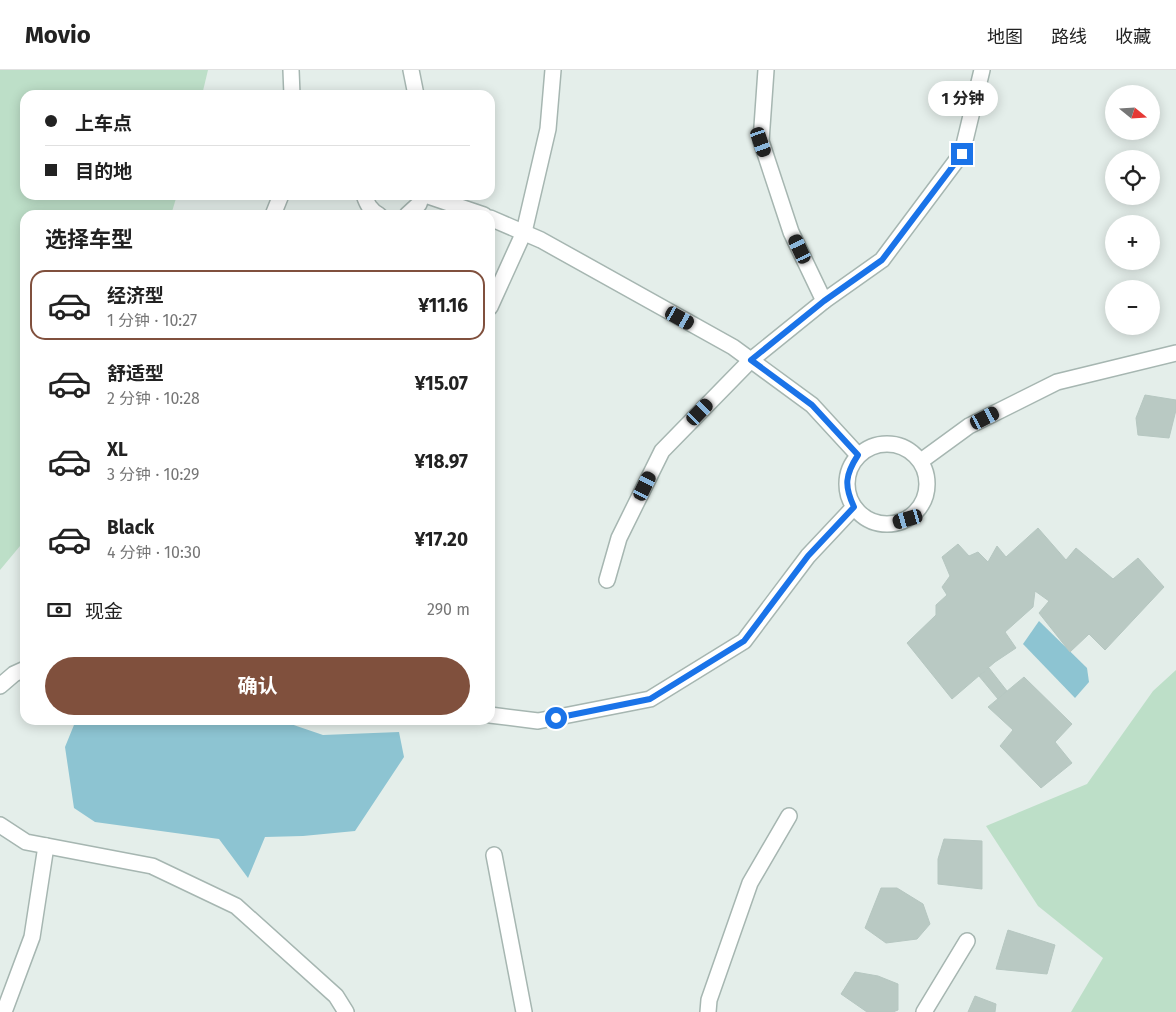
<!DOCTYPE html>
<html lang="zh">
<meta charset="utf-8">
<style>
body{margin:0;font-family:"Fira Sans","Noto Sans SC",sans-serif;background:#f6f6f6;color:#222;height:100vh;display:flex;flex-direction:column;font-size:19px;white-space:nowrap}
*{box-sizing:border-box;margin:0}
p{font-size:16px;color:#767676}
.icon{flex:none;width:28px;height:28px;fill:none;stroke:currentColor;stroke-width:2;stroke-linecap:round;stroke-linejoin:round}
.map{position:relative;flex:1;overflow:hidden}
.side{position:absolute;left:20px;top:140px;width:475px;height:515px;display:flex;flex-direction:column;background:#fff;border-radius:15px;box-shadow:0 2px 12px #0003}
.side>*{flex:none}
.guide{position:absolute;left:20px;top:20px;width:475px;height:110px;border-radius:15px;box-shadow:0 2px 12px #0003;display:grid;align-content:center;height:110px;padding:0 25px;background:#fff}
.needle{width:32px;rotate:108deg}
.tools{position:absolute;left:1105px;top:15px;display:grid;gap:10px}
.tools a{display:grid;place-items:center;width:55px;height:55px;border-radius:50%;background:#fff;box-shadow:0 2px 12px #0003;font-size:25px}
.end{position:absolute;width:22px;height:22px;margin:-11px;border:6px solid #1a73e8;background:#fff;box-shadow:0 0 0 2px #fff}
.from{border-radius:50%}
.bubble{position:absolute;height:35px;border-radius:18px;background:#fff;box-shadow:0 2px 12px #0003;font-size:16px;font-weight:700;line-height:35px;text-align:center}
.car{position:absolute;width:15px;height:30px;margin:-15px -8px;border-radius:6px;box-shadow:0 0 4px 1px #0007;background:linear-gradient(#222 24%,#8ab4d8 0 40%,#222 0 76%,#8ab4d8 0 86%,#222 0)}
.guide b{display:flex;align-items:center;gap:18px;height:48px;font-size:19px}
.guide b+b{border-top:1px solid #e0e0e0}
.guide i{width:12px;height:12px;background:#222}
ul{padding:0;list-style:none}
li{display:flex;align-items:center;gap:15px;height:70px;margin:0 10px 8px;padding:0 15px;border:2px solid transparent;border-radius:15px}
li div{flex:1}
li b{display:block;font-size:19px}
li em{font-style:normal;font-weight:700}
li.selected{border-color:#80503d}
li>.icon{width:45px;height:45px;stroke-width:1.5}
h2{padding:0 25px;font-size:22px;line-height:60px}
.pay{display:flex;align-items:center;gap:12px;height:55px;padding:0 25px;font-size:19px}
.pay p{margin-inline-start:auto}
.action{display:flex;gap:10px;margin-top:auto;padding:10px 25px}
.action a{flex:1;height:58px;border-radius:30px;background:#80503d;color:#fff;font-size:20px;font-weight:700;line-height:58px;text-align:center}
header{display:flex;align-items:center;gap:30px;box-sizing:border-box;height:70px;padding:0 25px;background:#fff;border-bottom:1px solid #e0e0e0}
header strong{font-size:24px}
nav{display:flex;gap:28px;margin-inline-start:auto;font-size:18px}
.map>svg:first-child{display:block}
</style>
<header>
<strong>Movio</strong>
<nav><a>地图</a><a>路线</a><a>收藏</a></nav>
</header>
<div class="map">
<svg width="1176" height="942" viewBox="0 0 1176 942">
<rect width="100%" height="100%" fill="#e4eeea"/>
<!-- green -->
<g fill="#bddfc8">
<polygon points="0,0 208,0 202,25 25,25 25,125 177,125 171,145 25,145 25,470 0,500"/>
<polygon points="1176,600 1176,942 1071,942 1103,888 1038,836 986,756 1087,714 1153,621"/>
</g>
<!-- water -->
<g fill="#8dc4d2">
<polygon points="1039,551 1087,598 1089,612 1075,628 1023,574"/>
<polygon points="76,650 279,650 323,665 399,662 404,687 355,761 303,766 265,767 248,808 219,769 95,752 74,738 65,677"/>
</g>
<!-- building -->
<g fill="#b9c9c3" stroke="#b6c7c1">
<polygon points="1145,325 1176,330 1176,340 1169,368 1138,365 1136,348"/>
<polygon points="1038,458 1066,490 1076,478 1113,509 1138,488 1164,517 1105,580 1089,564 1070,582 1039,543 1049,531 1035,521 1033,537 1005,562 1016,578 995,592 952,629 907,573 936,545 936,535 947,525 942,517 950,506 942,487 958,474 969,486 978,482 988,492 997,476 1006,487"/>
<polygon points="989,598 1007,621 998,629 979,606"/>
<polygon points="1024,607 1072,654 1055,672 1072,693 1041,718 1000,676 1013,660 988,637"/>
<polygon points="944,769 982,771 982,819 938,814 938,789"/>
<polygon points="881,818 897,818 923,834 930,854 917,869 886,873 865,858"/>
<polygon points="1008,860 1055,875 1047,904 996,899"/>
<polygon points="855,902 878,906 898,914 898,940 893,942 867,942 841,924"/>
<polygon points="975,926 996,934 995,942 968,942"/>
</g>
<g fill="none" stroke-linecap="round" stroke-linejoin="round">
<!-- minor casing -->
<g stroke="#a6b6b1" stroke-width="18">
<g id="minor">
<polyline points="291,0 292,25"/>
<polyline points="411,0 416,25"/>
<polyline points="766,0 761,71 791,162 824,231"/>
<path d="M364 125C367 134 370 140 379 145"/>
<polyline points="425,125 484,145"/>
<polyline points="273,145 281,125"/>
<polyline points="407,145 419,134 422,125"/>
<polyline points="490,148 541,170 733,277 812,335 858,385"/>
<polyline points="490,237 524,162 548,59 553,0"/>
<circle cx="887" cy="414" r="40"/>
<polyline points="921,391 969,356 1057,312 1176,283"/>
<polyline points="607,510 619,468 662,381 751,290 824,231 882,190 962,83 982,0"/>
<polyline points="0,616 14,604 25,599"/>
<polyline points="490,645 538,651 650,629 744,571 808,486 854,437"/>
<polyline points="0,755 26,772 152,796 236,836 336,926 346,942"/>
<polyline points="494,785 524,942"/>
<polyline points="4,942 32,867 46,776"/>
<polyline points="708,942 709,930 750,813 789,746"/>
<polyline points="924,942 967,871"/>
</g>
</g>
<!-- minor -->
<use href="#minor" stroke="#fff" stroke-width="15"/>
</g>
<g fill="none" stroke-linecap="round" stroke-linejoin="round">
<!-- route -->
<path stroke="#1a73e8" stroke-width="6" d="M556 648 650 629 744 571 808 486 854 437C844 416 845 405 858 385L812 335 751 290 824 231 882 190 962 84"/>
</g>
</svg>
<div class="tools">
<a><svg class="needle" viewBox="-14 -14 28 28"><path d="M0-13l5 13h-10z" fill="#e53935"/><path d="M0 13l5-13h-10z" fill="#767676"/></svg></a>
<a><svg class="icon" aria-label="locate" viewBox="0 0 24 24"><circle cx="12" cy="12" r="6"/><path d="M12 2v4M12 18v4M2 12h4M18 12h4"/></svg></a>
<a>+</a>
<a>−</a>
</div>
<i class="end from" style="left:556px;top:648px"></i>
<i class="end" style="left:962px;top:84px"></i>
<div class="bubble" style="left:928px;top:11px;width:70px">1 分钟</div>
<i class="car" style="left:761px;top:72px;rotate:161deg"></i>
<i class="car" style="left:800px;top:179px;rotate:335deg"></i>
<i class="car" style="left:680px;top:248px;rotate:119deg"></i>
<i class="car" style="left:700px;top:342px;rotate:44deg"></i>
<i class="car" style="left:985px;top:348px;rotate:63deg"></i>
<i class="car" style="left:645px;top:416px;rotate:26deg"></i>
<i class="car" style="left:908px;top:449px;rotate:254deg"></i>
<div class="guide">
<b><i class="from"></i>上车点</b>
<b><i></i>目的地</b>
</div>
<section class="side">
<h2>选择车型</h2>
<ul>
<li class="selected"><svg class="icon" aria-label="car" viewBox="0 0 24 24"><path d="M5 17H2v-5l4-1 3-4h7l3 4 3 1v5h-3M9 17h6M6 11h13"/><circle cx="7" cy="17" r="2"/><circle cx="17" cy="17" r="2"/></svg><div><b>经济型</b><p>1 分钟 · 10:27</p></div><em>¥11.16</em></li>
<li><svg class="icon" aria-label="car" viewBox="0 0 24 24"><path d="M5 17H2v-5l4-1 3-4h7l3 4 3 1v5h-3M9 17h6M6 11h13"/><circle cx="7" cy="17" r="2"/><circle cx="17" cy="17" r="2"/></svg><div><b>舒适型</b><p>2 分钟 · 10:28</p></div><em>¥15.07</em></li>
<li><svg class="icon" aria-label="car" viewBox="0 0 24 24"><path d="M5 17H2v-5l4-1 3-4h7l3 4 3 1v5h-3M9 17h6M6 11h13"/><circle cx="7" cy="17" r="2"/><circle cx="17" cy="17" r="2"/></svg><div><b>XL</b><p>3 分钟 · 10:29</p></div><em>¥18.97</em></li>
<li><svg class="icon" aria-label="car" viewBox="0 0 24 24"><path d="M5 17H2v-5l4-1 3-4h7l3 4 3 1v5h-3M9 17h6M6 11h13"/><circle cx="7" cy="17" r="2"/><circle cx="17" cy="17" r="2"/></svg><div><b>Black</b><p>4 分钟 · 10:30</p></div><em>¥17.20</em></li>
</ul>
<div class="pay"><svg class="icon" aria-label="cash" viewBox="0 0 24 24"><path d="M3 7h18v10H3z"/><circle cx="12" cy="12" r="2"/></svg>现金<p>290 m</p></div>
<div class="action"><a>确认</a></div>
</section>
</div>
